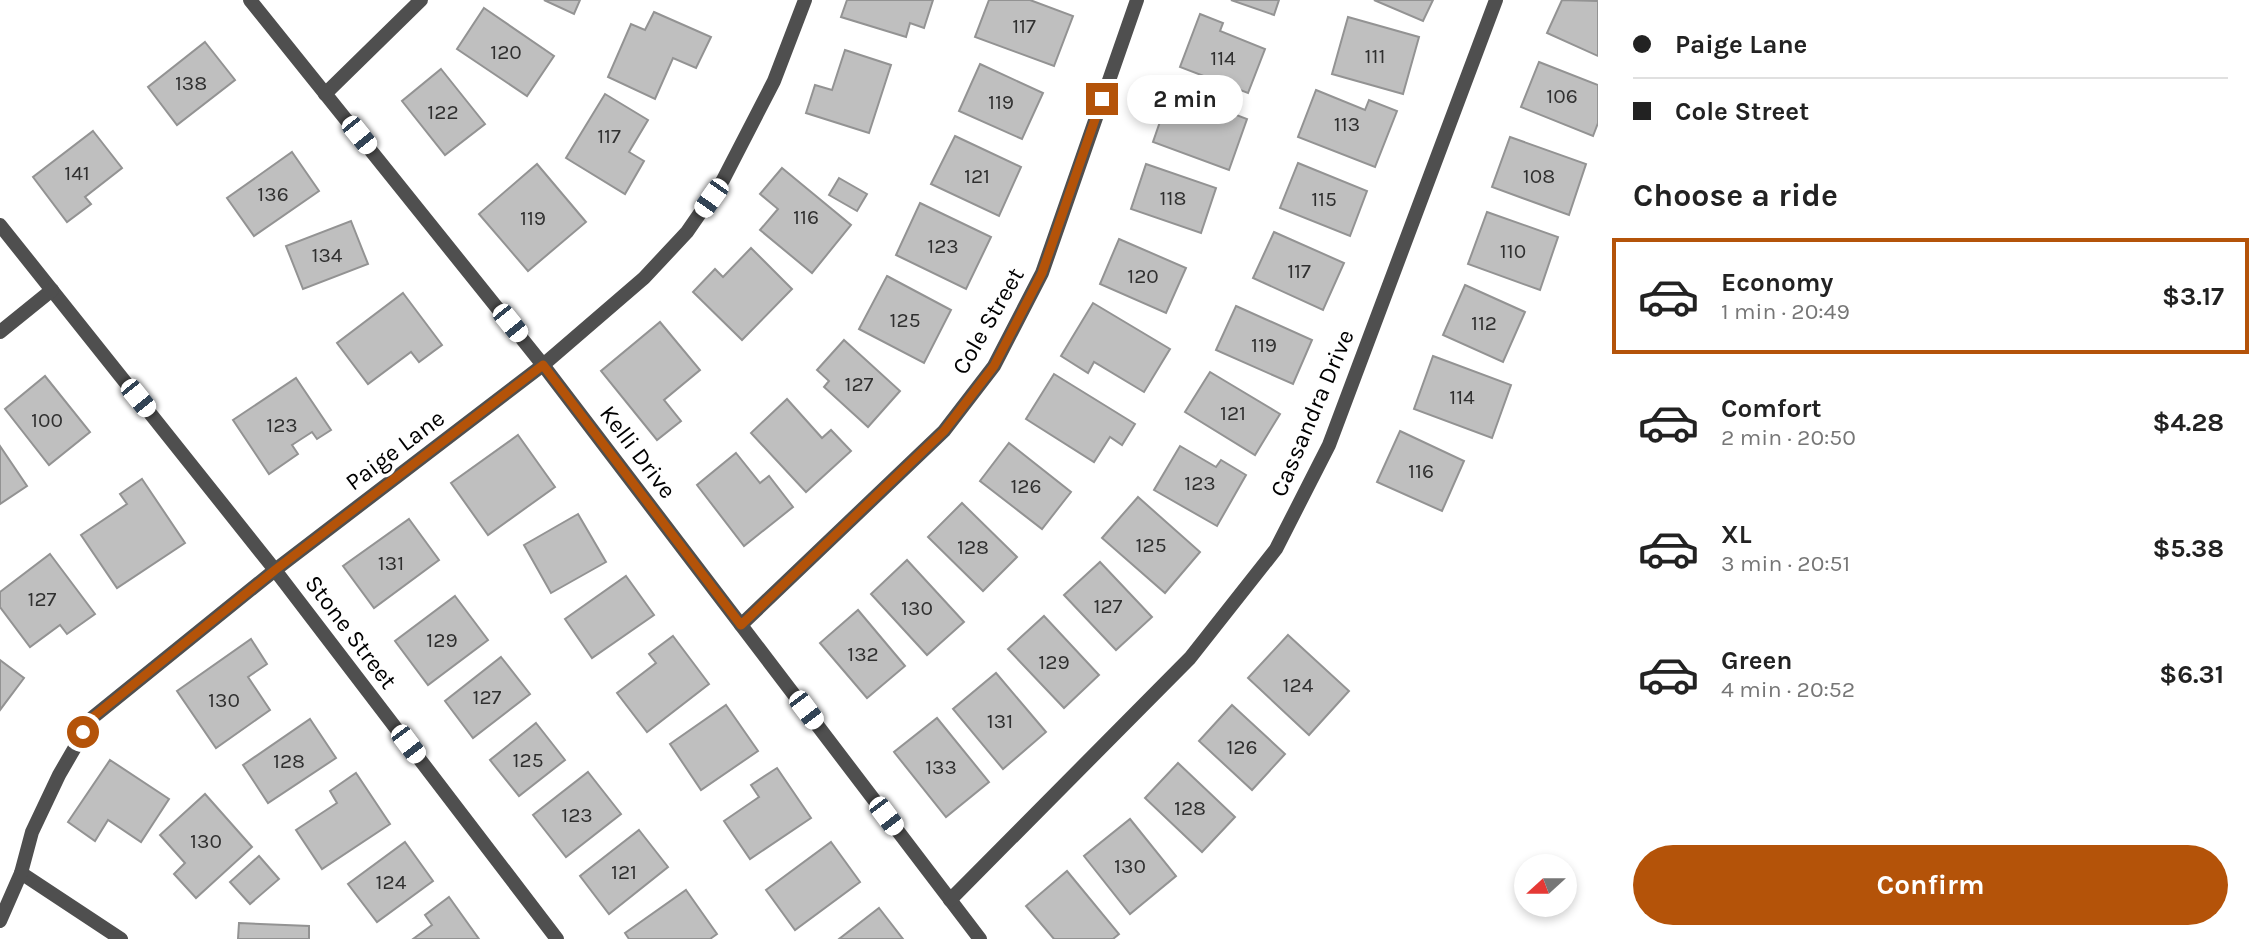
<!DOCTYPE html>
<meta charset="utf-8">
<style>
body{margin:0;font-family:Karla,sans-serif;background:#f6f6f6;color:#222;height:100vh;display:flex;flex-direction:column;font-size:26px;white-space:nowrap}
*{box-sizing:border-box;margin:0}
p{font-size:23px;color:#767676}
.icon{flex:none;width:38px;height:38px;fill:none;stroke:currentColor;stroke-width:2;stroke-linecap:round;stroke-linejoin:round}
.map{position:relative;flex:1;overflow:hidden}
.panel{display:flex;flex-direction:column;background:#fff;width:665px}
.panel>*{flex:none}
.guide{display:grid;align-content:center;height:154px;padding:0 35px;background:#fff}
.needle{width:46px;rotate:249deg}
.fabs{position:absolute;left:1514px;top:854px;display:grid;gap:14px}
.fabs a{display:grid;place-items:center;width:63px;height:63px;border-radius:50%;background:#fff;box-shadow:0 4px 10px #0003;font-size:35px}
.end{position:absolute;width:32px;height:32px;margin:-16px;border:9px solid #b45309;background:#fff;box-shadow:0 0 0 4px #fff}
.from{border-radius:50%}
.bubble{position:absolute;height:49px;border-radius:24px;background:#fff;box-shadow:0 4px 10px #0003;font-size:23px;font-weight:700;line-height:49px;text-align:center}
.car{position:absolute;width:21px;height:42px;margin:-21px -10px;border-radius:9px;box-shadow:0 0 5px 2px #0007;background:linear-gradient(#fff 24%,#345 0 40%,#fff 0 76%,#345 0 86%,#fff 0)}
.guide b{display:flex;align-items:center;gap:24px;height:66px;font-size:26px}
.guide b+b{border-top:2px solid #e0e0e0}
.guide i{width:18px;height:18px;background:#222}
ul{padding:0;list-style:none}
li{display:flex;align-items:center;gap:21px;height:116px;margin:0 14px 10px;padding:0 21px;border:4px solid transparent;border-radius:0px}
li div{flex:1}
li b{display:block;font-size:26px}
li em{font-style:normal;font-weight:700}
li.active{border-color:#b45309}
li>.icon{width:63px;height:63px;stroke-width:1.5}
h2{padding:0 35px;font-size:32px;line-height:84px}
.button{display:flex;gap:14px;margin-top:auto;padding:14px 35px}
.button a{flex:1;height:80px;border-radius:42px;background:#b45309;color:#fff;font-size:28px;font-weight:700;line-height:80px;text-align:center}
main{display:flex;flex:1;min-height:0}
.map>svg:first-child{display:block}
</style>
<main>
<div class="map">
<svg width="1598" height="939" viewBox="0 0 1598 939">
<rect width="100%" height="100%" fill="#fff"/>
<!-- building -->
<g fill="#bfbfbf" stroke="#939393" stroke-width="2">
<polygon points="544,0 580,0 574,14"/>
<polygon points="847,0 933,0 924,28 910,23 906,37 841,17"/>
<polygon points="989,0 1030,0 1073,16 1054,66 975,37"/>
<polygon points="1231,0 1279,0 1274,15"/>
<polygon points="1374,0 1433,0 1423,21"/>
<polygon points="1562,0 1598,1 1598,56 1547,33"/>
<polygon points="484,8 554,56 527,96 457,49"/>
<polygon points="654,12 711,37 696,68 673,58 655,99 608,77 631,24 645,30"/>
<polygon points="1200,14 1223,23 1220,31 1265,49 1248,93 1180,67"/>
<polygon points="1348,17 1419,37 1403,94 1332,74"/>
<polygon points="205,42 235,80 177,125 148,87"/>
<polygon points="845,50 891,65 869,133 806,113 815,85 832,90"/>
<polygon points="1539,62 1598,85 1598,123 1593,136 1521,107"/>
<polygon points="980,64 1043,93 1022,139 959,111"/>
<polygon points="441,69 485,124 445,155 402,101"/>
<polygon points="1171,90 1247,119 1229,170 1153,142"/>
<polygon points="1316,90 1365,110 1369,100 1397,111 1375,167 1298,137"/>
<polygon points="605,94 648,120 629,152 644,161 625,194 566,158"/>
<polygon points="93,131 122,168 85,197 91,204 67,222 33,177"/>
<polygon points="955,136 1021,167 999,216 931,184"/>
<polygon points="1510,137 1586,164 1569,215 1492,187"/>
<polygon points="292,152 319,191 254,236 227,198"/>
<polygon points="1298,163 1367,191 1350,236 1280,208"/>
<polygon points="537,164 586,222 528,271 479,214"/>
<polygon points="1146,164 1216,188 1201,233 1131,209"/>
<polygon points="782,168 851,225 812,273 760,230 778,209 760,194"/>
<polygon points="839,178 867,194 857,211 829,195"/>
<polygon points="920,203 991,237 966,289 896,255"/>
<polygon points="1487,212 1558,237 1540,290 1468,264"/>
<polygon points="351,221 368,264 303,289 286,246"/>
<polygon points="1274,232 1344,263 1323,310 1253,278"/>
<polygon points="1119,239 1186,268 1166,313 1100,284"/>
<polygon points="751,248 792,289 742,340 693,292 715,269 723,277"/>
<polygon points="887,276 951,310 924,363 859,329"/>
<polygon points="1465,285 1525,312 1503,362 1443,335"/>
<polygon points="403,293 442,345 419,362 411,352 368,384 337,343"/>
<polygon points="1093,303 1170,349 1144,392 1094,362 1088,373 1061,356"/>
<polygon points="1236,306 1312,340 1293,384 1216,350"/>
<polygon points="660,322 700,370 664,400 681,421 657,440 601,371"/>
<polygon points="844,340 900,391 868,427 824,387 829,381 817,370"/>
<polygon points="1433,356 1511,385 1492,438 1414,409"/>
<polygon points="1210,372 1280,414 1255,455 1185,412"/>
<polygon points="1054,374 1135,424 1122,445 1110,437 1094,462 1026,419"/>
<polygon points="45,376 90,432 49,465 5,409"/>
<polygon points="296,378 331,430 317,439 312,432 292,445 298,454 269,474 233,420"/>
<polygon points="787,399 822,438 831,430 851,451 806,492 751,433"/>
<polygon points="1400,431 1464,461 1442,511 1377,482"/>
<polygon points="518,435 555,487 488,535 451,483"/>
<polygon points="1009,443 1071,492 1042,529 980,481"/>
<polygon points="0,446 27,486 0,504"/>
<polygon points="1180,446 1216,467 1221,460 1246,475 1217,526 1154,490"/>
<polygon points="736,453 760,483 769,476 793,507 744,546 697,485"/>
<polygon points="142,479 185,543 117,588 81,535 127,504 120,494"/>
<polygon points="1138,497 1200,552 1165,593 1102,538"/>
<polygon points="962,503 1017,557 983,591 928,537"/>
<polygon points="578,514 606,562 551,593 524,545"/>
<polygon points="409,519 439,560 374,608 343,566"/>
<polygon points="50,554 95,614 67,634 60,625 30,647 0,607 0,592"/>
<polygon points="907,560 964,622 927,655 871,594"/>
<polygon points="1100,562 1152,617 1116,650 1064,595"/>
<polygon points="626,576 654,615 592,658 565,619"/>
<polygon points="455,596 488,640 428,685 395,641"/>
<polygon points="858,610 905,666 867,698 820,643"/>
<polygon points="1044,616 1099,675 1064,708 1008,649"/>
<polygon points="1288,635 1349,691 1309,735 1248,678"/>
<polygon points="673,636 709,684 647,732 617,693 656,663 649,654"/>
<polygon points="251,639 267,664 248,677 270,710 216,748 177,691"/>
<polygon points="501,657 530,694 473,738 445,701"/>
<polygon points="0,660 24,678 0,710"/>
<polygon points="996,673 1046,732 1003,769 953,709"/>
<polygon points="726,705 758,751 701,790 670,744"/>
<polygon points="1232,705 1285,754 1252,790 1199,741"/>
<polygon points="937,718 989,782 946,817 894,752"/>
<polygon points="310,719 336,758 268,803 243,765"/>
<polygon points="536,723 565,760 519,796 490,760"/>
<polygon points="110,760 169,799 141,842 108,820 95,841 68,822"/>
<polygon points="1178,763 1235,817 1202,852 1145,798"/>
<polygon points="777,768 811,818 750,859 724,821 759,797 751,785"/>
<polygon points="588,772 621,814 566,857 533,815"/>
<polygon points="356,773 390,824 322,869 296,830 337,803 330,791"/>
<polygon points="205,794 252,847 196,898 174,874 185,863 160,835"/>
<polygon points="1130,819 1176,876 1130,914 1084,856"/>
<polygon points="639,830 668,867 609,914 580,876"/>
<polygon points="405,842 433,881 377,922 348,884"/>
<polygon points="831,842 860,882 795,930 766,890"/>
<polygon points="259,856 279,879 250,904 230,882"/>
<polygon points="1067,871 1119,934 1113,939 1054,939 1026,906"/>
<polygon points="686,890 717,934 710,939 629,939 625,933"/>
<polygon points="449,897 479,939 413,939 432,925 425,915"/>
<polygon points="879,908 903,939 839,939"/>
<polygon points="239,923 309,926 309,939 238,939"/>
</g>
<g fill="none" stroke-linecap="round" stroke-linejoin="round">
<!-- minor -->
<g stroke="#4f4f4f" stroke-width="14">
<polyline points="250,0 543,365 980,939"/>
<polyline points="325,94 421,0"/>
<polyline points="0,225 275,570 557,939"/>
<polyline points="0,332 52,290"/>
<polyline points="741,625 944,431 994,366 1042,273 1137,0"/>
<polyline points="21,873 121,939"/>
<polyline points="950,900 1190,658 1276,549 1329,445 1496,0"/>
<polyline points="0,921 21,873 32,832 59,775 92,718 275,570 543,365 644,278 687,232 723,180 774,81 805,0"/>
</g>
</g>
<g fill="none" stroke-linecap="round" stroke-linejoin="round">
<!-- route -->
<polyline stroke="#b45309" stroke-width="9" points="83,732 92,718 275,570 543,365 741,625 944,431 994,366 1042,273 1102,99"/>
</g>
<g text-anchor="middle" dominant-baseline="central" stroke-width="7" stroke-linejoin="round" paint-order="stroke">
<!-- number labels -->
<g font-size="21" fill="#303030">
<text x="1024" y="26">117</text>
<text x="506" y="52">120</text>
<text x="1375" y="56">111</text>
<text x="1223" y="58">114</text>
<text x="191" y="83">138</text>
<text x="1562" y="96">106</text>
<text x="1001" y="102">119</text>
<text x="443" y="112">122</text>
<text x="1347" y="124">113</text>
<text x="609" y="136">117</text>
<text x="77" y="173">141</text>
<text x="977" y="176">121</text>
<text x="1539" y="176">108</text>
<text x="273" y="194">136</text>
<text x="1173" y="198">118</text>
<text x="1324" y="199">115</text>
<text x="806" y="217">116</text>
<text x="533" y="218">119</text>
<text x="943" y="246">123</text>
<text x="1513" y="251">110</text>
<text x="327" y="255">134</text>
<text x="1299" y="271">117</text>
<text x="1143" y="276">120</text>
<text x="905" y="320">125</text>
<text x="1484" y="323">112</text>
<text x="1264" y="345">119</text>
<text x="859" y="384">127</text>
<text x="1462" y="397">114</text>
<text x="1233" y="413">121</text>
<text x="47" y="420">100</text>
<text x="282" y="425">123</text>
<text x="1421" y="471">116</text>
<text x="1200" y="483">123</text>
<text x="1026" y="486">126</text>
<text x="1151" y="545">125</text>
<text x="973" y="547">128</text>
<text x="391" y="563">131</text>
<text x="42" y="599">127</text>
<text x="1108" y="606">127</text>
<text x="917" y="608">130</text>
<text x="442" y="640">129</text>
<text x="863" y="654">132</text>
<text x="1054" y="662">129</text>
<text x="1298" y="685">124</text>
<text x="487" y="697">127</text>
<text x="224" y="700">130</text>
<text x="1000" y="721">131</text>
<text x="1242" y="747">126</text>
<text x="528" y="760">125</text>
<text x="289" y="761">128</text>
<text x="941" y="767">133</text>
<text x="1190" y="808">128</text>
<text x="577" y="815">123</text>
<text x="206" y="841">130</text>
<text x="1130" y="866">130</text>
<text x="624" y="872">121</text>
<text x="391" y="882">124</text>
</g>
<!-- street labels -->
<g font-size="24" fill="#000" stroke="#fff">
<text transform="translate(988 321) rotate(-60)">Cole Street</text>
<text transform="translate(1312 413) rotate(-67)">Cassandra Drive</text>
<text transform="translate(395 450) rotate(-37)">Paige Lane</text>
<text transform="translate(638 452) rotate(53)">Kelli Drive</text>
<text transform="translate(351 632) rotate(53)">Stone Street</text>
</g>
</g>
</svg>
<div class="fabs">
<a><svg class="needle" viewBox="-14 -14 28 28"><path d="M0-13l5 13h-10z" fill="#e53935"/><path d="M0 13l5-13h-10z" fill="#767676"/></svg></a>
</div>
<i class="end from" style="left:83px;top:732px"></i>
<i class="end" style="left:1102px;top:99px"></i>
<div class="bubble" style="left:1127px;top:75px;width:116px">2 min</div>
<i class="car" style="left:359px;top:135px;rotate:141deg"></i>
<i class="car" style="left:711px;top:198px;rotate:215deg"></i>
<i class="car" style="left:510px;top:323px;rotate:141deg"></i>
<i class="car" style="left:138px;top:398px;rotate:141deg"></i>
<i class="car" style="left:806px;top:710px;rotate:143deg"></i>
<i class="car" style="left:408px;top:744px;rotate:143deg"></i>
<i class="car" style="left:886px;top:816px;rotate:143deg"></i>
</div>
<section class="panel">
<div class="guide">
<b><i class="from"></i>Paige Lane</b>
<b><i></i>Cole Street</b>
</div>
<h2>Choose a ride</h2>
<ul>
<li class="active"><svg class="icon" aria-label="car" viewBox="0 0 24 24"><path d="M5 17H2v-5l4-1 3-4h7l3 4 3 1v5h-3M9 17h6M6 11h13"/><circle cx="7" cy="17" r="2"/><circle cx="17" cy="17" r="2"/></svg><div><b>Economy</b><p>1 min · 20:49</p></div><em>$3.17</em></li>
<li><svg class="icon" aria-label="car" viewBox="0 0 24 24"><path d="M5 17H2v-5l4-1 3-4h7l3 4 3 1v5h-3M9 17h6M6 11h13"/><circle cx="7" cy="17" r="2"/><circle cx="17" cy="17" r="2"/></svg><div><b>Comfort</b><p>2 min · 20:50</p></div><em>$4.28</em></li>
<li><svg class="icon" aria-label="car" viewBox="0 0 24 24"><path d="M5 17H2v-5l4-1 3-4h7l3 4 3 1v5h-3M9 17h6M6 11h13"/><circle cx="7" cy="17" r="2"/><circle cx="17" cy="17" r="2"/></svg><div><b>XL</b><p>3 min · 20:51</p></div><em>$5.38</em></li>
<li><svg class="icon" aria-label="car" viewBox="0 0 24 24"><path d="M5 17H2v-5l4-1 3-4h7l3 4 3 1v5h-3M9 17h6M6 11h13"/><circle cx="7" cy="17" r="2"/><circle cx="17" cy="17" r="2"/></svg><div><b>Green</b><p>4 min · 20:52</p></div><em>$6.31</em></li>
</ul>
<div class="button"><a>Confirm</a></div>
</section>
</main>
